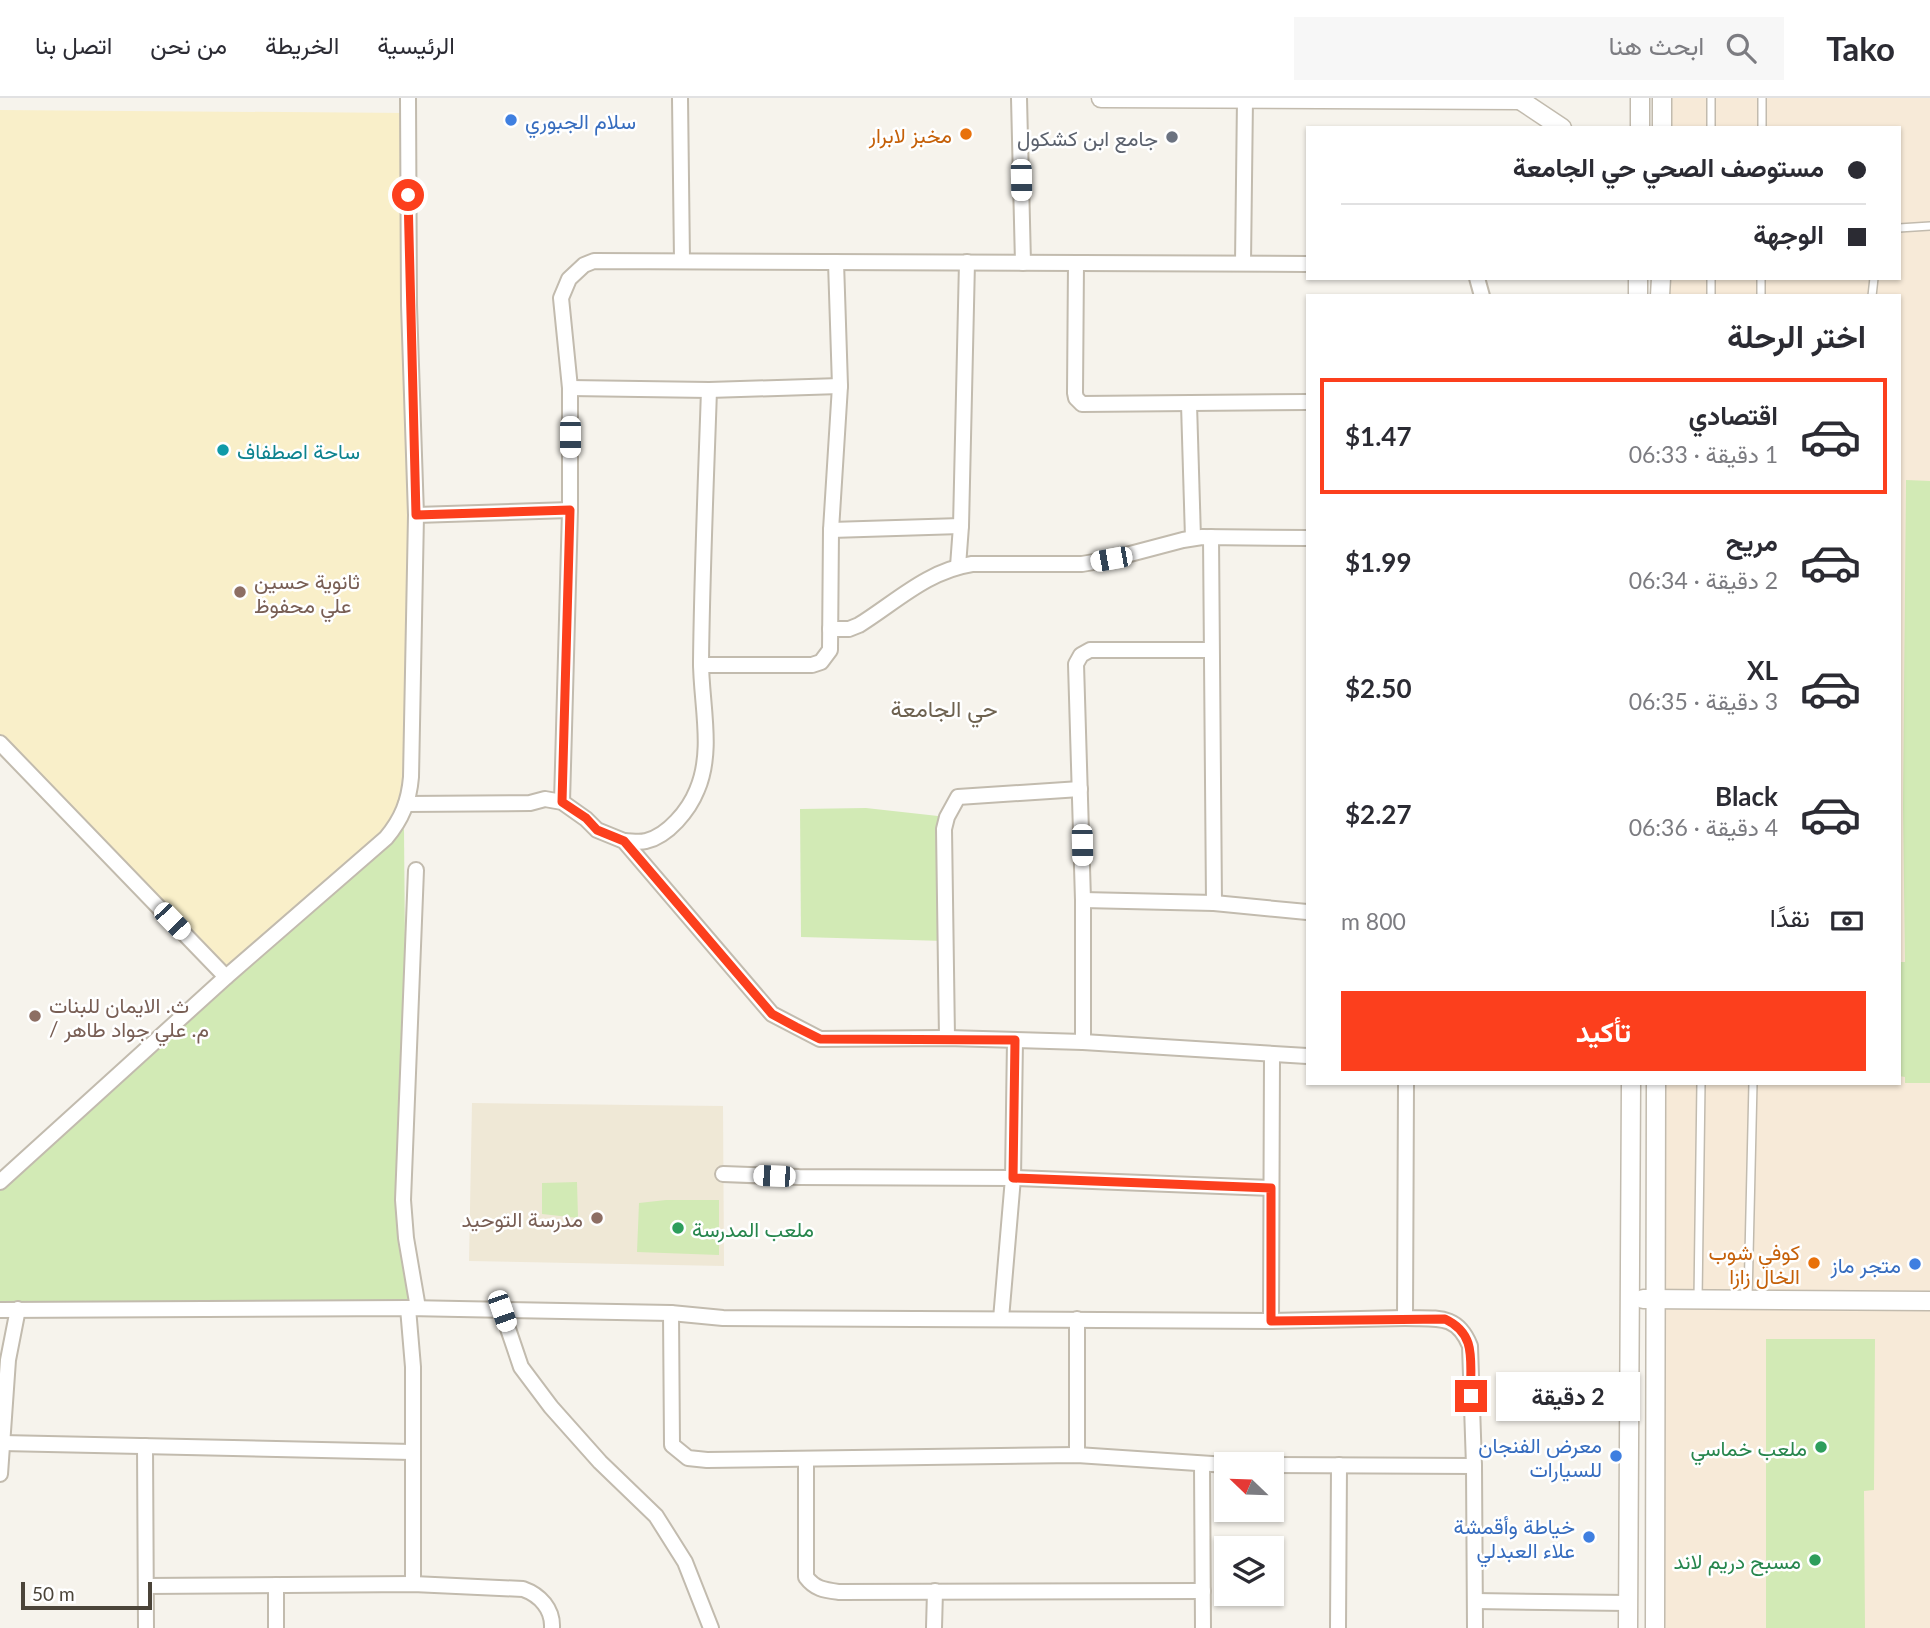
<!DOCTYPE html>
<html lang="ar">
<meta charset="utf-8">
<style>
body{margin:0;font-family:Lato,Vazirmatn,sans-serif;background:#f7f7f7;color:#2b2b33;direction:rtl;height:100vh;display:flex;flex-direction:column;font-size:26px;white-space:nowrap}
*{box-sizing:border-box;margin:0}
p{font-size:23px;color:#7c7c81}
.icon{flex:none;width:38px;height:38px;fill:none;stroke:currentColor;stroke-width:2;stroke-linecap:round;stroke-linejoin:round}
.map{position:relative;flex:1;overflow:hidden;direction:ltr}
.side{position:absolute;left:1306px;top:196px;width:595px;height:791px;display:flex;flex-direction:column;background:#fff;border-radius:0px;box-shadow:0 2px 5px #0004;direction:rtl}
.side>*{flex:none}
.guide{position:absolute;left:1306px;top:28px;width:595px;height:154px;border-radius:0px;box-shadow:0 2px 5px #0004;direction:rtl;display:grid;align-content:center;height:154px;padding:0 35px;background:#fff}
.needle{width:46px;rotate:293deg}
.fabs{position:absolute;left:1214px;top:1354px;display:grid;gap:14px}
.fabs a{display:grid;place-items:center;width:70px;height:70px;border-radius:0px;background:#fff;box-shadow:0 2px 5px #0004;font-size:35px}
.scale{position:absolute;left:21px;bottom:18px;width:131px;box-sizing:border-box;padding-left:7px;border:4px solid #4b4439;border-top:0;font-size:19px;line-height:24px;white-space:nowrap;color:#4b4439;-webkit-text-stroke:5px #fff;paint-order:stroke}
.end{position:absolute;width:32px;height:32px;margin:-16px;border:9px solid #fc3f1d;background:#fff;box-shadow:0 0 0 4px #fff}
.from{border-radius:50%}
.bubble{position:absolute;height:49px;border-radius:0px;background:#fff;box-shadow:0 2px 5px #0004;font-size:23px;font-weight:700;line-height:49px;text-align:center;direction:rtl}
.car{position:absolute;width:21px;height:42px;margin:-21px -10px;border-radius:9px;box-shadow:0 0 5px 2px #0007;background:linear-gradient(#fff 24%,#345 0 40%,#fff 0 76%,#345 0 86%,#fff 0)}
.guide b{display:flex;align-items:center;gap:24px;height:66px;font-size:26px}
.guide b+b{border-top:2px solid #e1e1e2}
.guide i{width:18px;height:18px;background:#2b2b33}
ul{padding:0;list-style:none}
li{display:flex;align-items:center;gap:21px;height:116px;margin:0 14px 10px;padding:0 21px;border:4px solid transparent;border-radius:0px}
li div{flex:1}
li b{display:block;font-size:26px}
li em{font-style:normal;font-weight:700}
li.on{border-color:#fc3f1d}
li>.icon{width:63px;height:63px;stroke-width:1.5}
h2{padding:0 35px;font-size:32px;line-height:84px}
.pay{display:flex;align-items:center;gap:18px;height:77px;padding:0 35px;font-size:26px}
.pay p{margin-inline-start:auto}
.button{display:flex;gap:14px;margin-top:auto;padding:14px 35px}
.button a{flex:1;height:80px;border-radius:0px;background:#fc3f1d;color:#fff;font-size:28px;font-weight:700;line-height:80px;text-align:center}
header{display:flex;align-items:center;gap:42px;box-sizing:border-box;height:98px;padding:0 35px;background:#fff;border-bottom:2px solid #e1e1e2}
header strong{font-size:33px}
nav{display:flex;gap:38px;margin-inline-start:auto;font-size:24px}
.search{width:490px;height:63px;background:#f7f7f7;display:flex;align-items:center;gap:18px;box-sizing:border-box;padding:0 24px;border-radius:0px;color:#7c7c81;font-size:26px}
.map>svg:first-child{display:block}
</style>
<header>
<strong>Tako</strong>
<div class="search"><svg class="icon" aria-label="search" viewBox="0 0 24 24"><circle cx="10" cy="10" r="6"/><path d="M15 15l6 6"/></svg>ابحث هنا</div>
<nav><a>الرئيسية</a><a>الخريطة</a><a>من نحن</a><a>اتصل بنا</a></nav>
</header>
<div class="map">
<svg width="1930" height="1530" viewBox="0 0 1930 1530">
<rect width="100%" height="100%" fill="#f6f3ec"/>
<!-- commercial -->
<polygon fill="#f7ead8" points="1667,0 1930,0 1930,1530 1657,1530 1662,985 1899,985 1899,198 1666,198 1666,180 1899,180 1899,30 1667,30"/>
<!-- education -->
<polygon fill="#efe8d6" points="472,1005 723,1008 724,1168 469,1163"/>
<!-- green -->
<g fill="#d2eab5">
<polygon points="1906,382 1930,383 1930,985 1905,985 1905,979 1899,978 1899,864 1905,864 1903,708"/>
<polygon points="866,710 947,719 945,843 801,839 800,711"/>
<polygon points="404,731 408,1210 0,1214 0,1085 386,740"/>
<polygon points="577,1084 578,1120 542,1116 542,1085"/>
<polygon points="666,1102 719,1102 719,1157 637,1154 639,1105"/>
<polygon points="1766,1241 1875,1241 1874,1392 1864,1393 1865,1530 1766,1530"/>
</g>
<!-- sand -->
<polygon fill="#f9efc9" points="0,12 408,15 411,679 402,717 226,879 0,649"/>
<g fill="none" stroke-linecap="round" stroke-linejoin="round">
<!-- service casing -->
<g stroke="#c2bbae" stroke-width="10">
<g id="service">
<polyline points="1711,0 1711,30"/>
<polyline points="1762,30 1762,0"/>
<polyline points="1899,130 1930,128"/>
<polyline points="1711,180 1711,198"/>
<polyline points="1761,198 1761,180"/>
<polyline points="1872,198 1874,180"/>
<polyline points="1698,1201 1701,985"/>
<polyline points="1748,1201 1753,985"/>
</g>
</g>
<!-- minor casing -->
<g stroke="#c2bbae" stroke-width="18">
<g id="minor">
<polyline points="680,0 682,163"/>
<polyline points="1019,0 1023,165"/>
<polyline points="1076,165 1075,295 1076,300 1082,306 1307,304"/>
<polyline points="1243,165 1245,1"/>
<polyline points="1477,180 1482,198"/>
<polyline points="570,290 709,292 840,288"/>
<polyline points="1189,306 1193,440"/>
<polyline points="416,417 570,412"/>
<polyline points="831,432 961,428"/>
<polyline points="1211,439 1214,805"/>
<polyline points="958,468 961,428 967,164"/>
<path d="M830 531H849L859 527C896 504 927 473 972 466H1082L1111 461 1183 442 1202 439 1307 440"/>
<polyline points="701,567 812,567 821,564 830,552 831,432 840,288 836,164"/>
<polyline points="0,645 226,879"/>
<polyline points="562,704 570,412 570,290 561,200 569,181 584,167 594,163 1307,166"/>
<polyline points="406,706 530,705 545,701 562,704 586,721 597,732 624,743 772,916 820,941 947,940 1083,944 1307,958"/>
<path d="M624 743C631 743 639 745 646 743 668 738 689 712 697 692 714 653 701 605 701 564 702 473 706 382 709 292"/>
<polyline points="416,772 403,1102 406,1140 418,1210"/>
<polyline points="1083,802 1214,805 1307,814"/>
<polyline points="947,940 944,731 947,719 958,699 1080,691"/>
<polyline points="1083,944 1083,802 1076,566 1081,557 1090,552 1210,552"/>
<path d="M1406 985 1405 1220C1436 1221 1457 1215 1470 1248L1474 1368 1475 1530"/>
<polyline points="723,1076 799,1079 1013,1080 1271,1090"/>
<path d="M0 1084 226 879 386 740C402 721 409 703 411 679L416 417 409 207 408 0"/>
<polyline points="408,1210 413,1269 413,1486"/>
<polyline points="0,1212 408,1210 671,1215 723,1220 1271,1223 1405,1220"/>
<polyline points="502,1213 521,1269 551,1309 600,1364 656,1418 685,1464 711,1530"/>
<polyline points="671,1215 672,1347 688,1360 707,1362 1077,1357 1227,1367"/>
<polyline points="1001,1221 1013,1080 1015,942"/>
<polyline points="1271,1223 1272,958"/>
<polyline points="2,1345 412,1354"/>
<polyline points="145,1348 146,1530"/>
<polyline points="1077,1357 1077,1221"/>
<path d="M806 1362V1479C815 1491 824 1492 839 1494L1203 1493"/>
<polyline points="1202,1367 1203,1530"/>
<polyline points="1272,1367 1474,1368"/>
<polyline points="0,1376 8,1262 18,1211"/>
<path d="M146 1488 413 1486 523 1491C540 1497 553 1511 552 1530"/>
<polyline points="1475,1503 1628,1505"/>
<polyline points="276,1530 276,1487"/>
<polyline points="934,1530 935,1493"/>
<polyline points="1338,1530 1339,1367"/>
</g>
</g>
<!-- tertiary casing -->
<g stroke="#c2bbae" stroke-width="21">
<g id="tertiary">
<polyline points="1101,0 1520,2"/>
<polyline points="1520,2 1562,30"/>
<polyline points="1640,30 1640,0"/>
<polyline points="1662,30 1662,0"/>
<polyline points="1638,198 1638,180"/>
<polyline points="1660,198 1661,180"/>
<polyline points="1643,1201 1930,1203"/>
<polyline points="1628,1530 1631,985"/>
<polyline points="1655,1530 1656,985"/>
</g>
</g>
<!-- service -->
<use href="#service" stroke="#fff" stroke-width="7"/>
<!-- minor -->
<use href="#minor" stroke="#fff" stroke-width="14"/>
<!-- tertiary -->
<use href="#tertiary" stroke="#fff" stroke-width="18"/>
</g>
<g fill="none" stroke-linecap="round" stroke-linejoin="round">
<!-- route -->
<path stroke="#fc3f1d" stroke-width="9" d="M408 97 416 417 570 412 562 704 586 720 597 732 624 743 772 916 796 929 820 941 1015 942 1013 1080 1271 1090V1223L1445 1221C1479 1237 1469 1266 1471 1298"/>
</g>
<!-- markers -->
<g fill="#3f7fe0" stroke="#fff" stroke-width="2.5">
<circle cx="511" cy="22" r="7"/>
<circle cx="1915" cy="1166" r="7"/>
<circle cx="1616" cy="1358" r="7"/>
<circle cx="1589" cy="1439" r="7"/>
</g>
<g fill="#e8710a" stroke="#fff" stroke-width="2.5">
<circle cx="966" cy="36" r="7"/>
<circle cx="1814" cy="1165" r="7"/>
</g>
<circle fill="#6b7280" stroke="#fff" stroke-width="2.5" cx="1172" cy="39" r="7"/>
<circle fill="#0f9aa8" stroke="#fff" stroke-width="2.5" cx="223" cy="352" r="7"/>
<g fill="#8d6e63" stroke="#fff" stroke-width="2.5">
<circle cx="240" cy="494" r="7"/>
<circle cx="35" cy="918" r="7"/>
<circle cx="597" cy="1120" r="7"/>
</g>
<g fill="#2e9e5b" stroke="#fff" stroke-width="2.5">
<circle cx="678" cy="1130" r="7"/>
<circle cx="1821" cy="1349" r="7"/>
<circle cx="1815" cy="1462" r="7"/>
</g>
<g text-anchor="middle" dominant-baseline="central" stroke-width="5" stroke-linejoin="round" paint-order="stroke">
<!-- shop labels -->
<g font-size="21" fill="#366cbe" stroke="#fff" text-anchor="end">
<text x="525" y="22" text-anchor="start">سلام الجبوري</text>
<text x="1901" y="1166">متجر ماز</text>
<text x="1602" y="1346">معرض الفنجان<tspan x="1602" dy="24">للسيارات</tspan></text>
<text x="1575" y="1427">خياطة وأقمشة<tspan x="1575" dy="24">علاء العبدلي</tspan></text>
</g>
<!-- food labels -->
<g font-size="21" fill="#c56008" stroke="#fff" text-anchor="end">
<text x="952" y="36">مخبز لابرار</text>
<text x="1800" y="1153">كوفي شوب<tspan x="1800" dy="24">الخال زازا</tspan></text>
</g>
<!-- worship labels -->
<g font-size="21" fill="#5b616d" stroke="#fff" text-anchor="end">
<text x="1158" y="39">جامع ابن كشكول</text>
</g>
<!-- culture labels -->
<g font-size="21" fill="#0d838f" stroke="#fff" text-anchor="start">
<text x="237" y="352">ساحة اصطفاف</text>
</g>
<!-- education labels -->
<g font-size="21" fill="#785e54" stroke="#fff" text-anchor="start">
<text x="254" y="482">ثانوية حسين<tspan x="254" dy="24">علي محفوظ</tspan></text>
<text x="49" y="906">ث. الايمان للبنات<tspan x="49" dy="24">/ م. علي جواد طاهر</tspan></text>
<text x="583" y="1120" text-anchor="end">مدرسة التوحيد</text>
</g>
<!-- leisure labels -->
<g font-size="21" fill="#27864d" stroke="#fff" text-anchor="end">
<text x="692" y="1130" text-anchor="start">ملعب المدرسة</text>
<text x="1807" y="1349">ملعب خماسي</text>
<text x="1801" y="1462">مسبح دريم لاند</text>
</g>
<!-- neighbourhood labels -->
<g font-size="23" fill="#6e6250" stroke="#fff">
<text x="944" y="610">حي الجامعة</text>
</g>
</g>
</svg>
<div class="fabs">
<a><svg class="needle" viewBox="-14 -14 28 28"><path d="M0-13l5 13h-10z" fill="#e53935"/><path d="M0 13l5-13h-10z" fill="#7c7c81"/></svg></a>
<a><svg class="icon" aria-label="layers" viewBox="0 0 24 24"><path d="M12 4l9 5-9 5-9-5zM3 14l9 5 9-5"/></svg></a>
</div>
<div class="scale">50 m</div>
<i class="end from" style="left:408px;top:97px"></i>
<i class="end" style="left:1471px;top:1298px"></i>
<div class="bubble" style="left:1496px;top:1274px;width:144px">2 دقيقة</div>
<i class="car" style="left:1021px;top:82px;rotate:179deg"></i>
<i class="car" style="left:570px;top:339px;rotate:180deg"></i>
<i class="car" style="left:1111px;top:461px;rotate:260deg"></i>
<i class="car" style="left:1082px;top:747px;rotate:179deg"></i>
<i class="car" style="left:172px;top:823px;rotate:136deg"></i>
<i class="car" style="left:774px;top:1078px;rotate:272deg"></i>
<i class="car" style="left:502px;top:1213px;rotate:161deg"></i>
<div class="guide">
<b><i class="from"></i>مستوصف الصحي حي الجامعة</b>
<b><i></i>الوجهة</b>
</div>
<section class="side">
<h2>اختر الرحلة</h2>
<ul>
<li class="on"><svg class="icon" aria-label="car" viewBox="0 0 24 24"><path d="M5 17H2v-5l4-1 3-4h7l3 4 3 1v5h-3M9 17h6M6 11h13"/><circle cx="7" cy="17" r="2"/><circle cx="17" cy="17" r="2"/></svg><div><b>اقتصادي</b><p>1 دقيقة · 06:33</p></div><em>$1.47</em></li>
<li><svg class="icon" aria-label="car" viewBox="0 0 24 24"><path d="M5 17H2v-5l4-1 3-4h7l3 4 3 1v5h-3M9 17h6M6 11h13"/><circle cx="7" cy="17" r="2"/><circle cx="17" cy="17" r="2"/></svg><div><b>مريح</b><p>2 دقيقة · 06:34</p></div><em>$1.99</em></li>
<li><svg class="icon" aria-label="car" viewBox="0 0 24 24"><path d="M5 17H2v-5l4-1 3-4h7l3 4 3 1v5h-3M9 17h6M6 11h13"/><circle cx="7" cy="17" r="2"/><circle cx="17" cy="17" r="2"/></svg><div><b>XL</b><p>3 دقيقة · 06:35</p></div><em>$2.50</em></li>
<li><svg class="icon" aria-label="car" viewBox="0 0 24 24"><path d="M5 17H2v-5l4-1 3-4h7l3 4 3 1v5h-3M9 17h6M6 11h13"/><circle cx="7" cy="17" r="2"/><circle cx="17" cy="17" r="2"/></svg><div><b>Black</b><p>4 دقيقة · 06:36</p></div><em>$2.27</em></li>
</ul>
<div class="pay"><svg class="icon" aria-label="cash" viewBox="0 0 24 24"><path d="M3 7h18v10H3z"/><circle cx="12" cy="12" r="2"/></svg>نقدًا<p>800 m</p></div>
<div class="button"><a>تأكيد</a></div>
</section>
</div>
